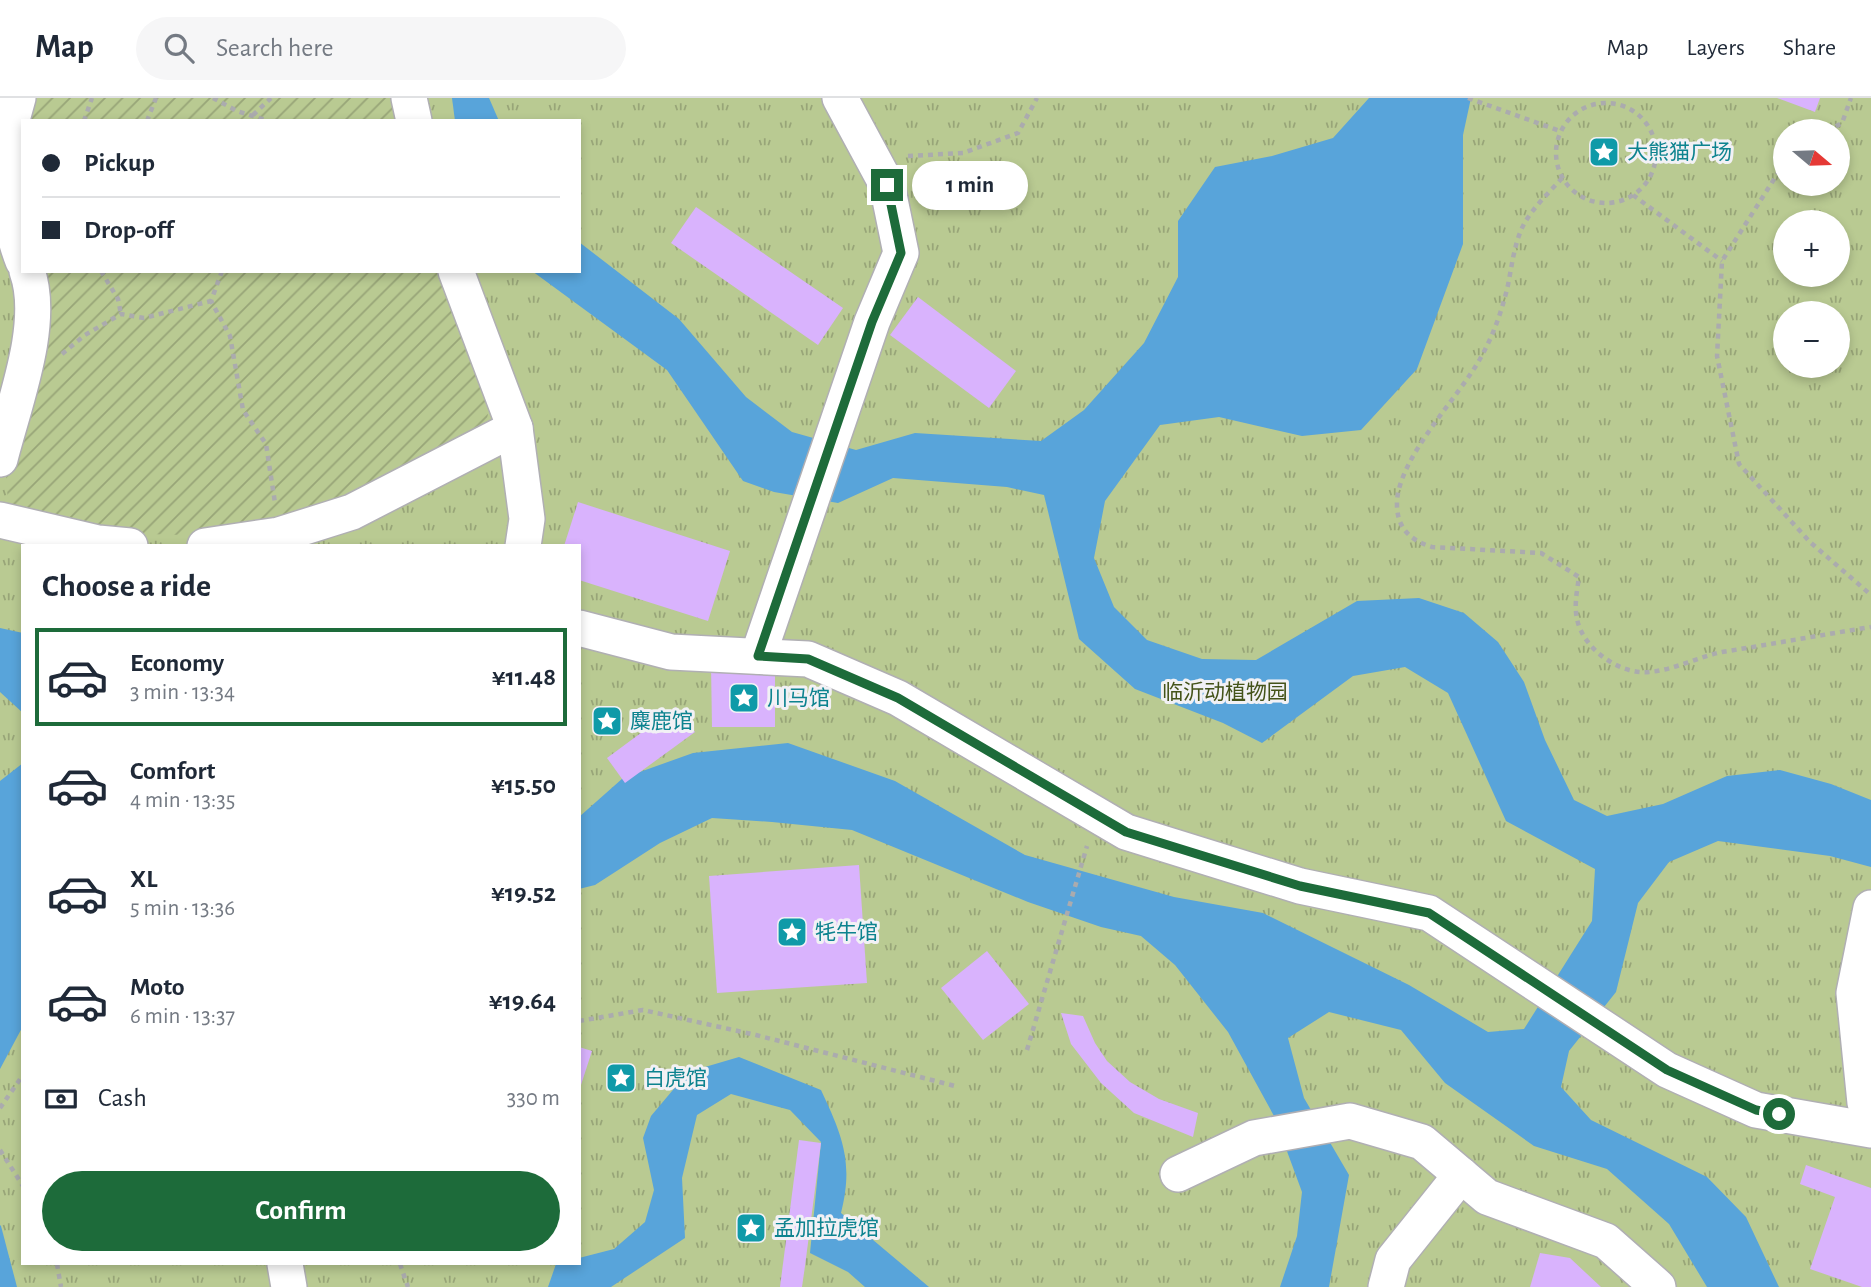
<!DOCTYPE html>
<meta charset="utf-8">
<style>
body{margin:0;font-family:"Alegreya Sans","Noto Sans SC",sans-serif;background:#f6f6f7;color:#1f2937;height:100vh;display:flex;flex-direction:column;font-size:26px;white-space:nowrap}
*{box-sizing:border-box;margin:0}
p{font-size:23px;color:#747a83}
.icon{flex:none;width:38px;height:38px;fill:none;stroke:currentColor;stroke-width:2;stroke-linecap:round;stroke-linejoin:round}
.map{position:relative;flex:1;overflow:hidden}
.panel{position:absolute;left:21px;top:446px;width:560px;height:721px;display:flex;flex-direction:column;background:#fff;border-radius:0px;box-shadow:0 4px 10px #0003}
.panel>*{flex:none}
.banner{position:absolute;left:21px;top:21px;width:560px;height:154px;border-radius:0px;box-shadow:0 4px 10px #0003;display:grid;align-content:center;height:154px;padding:0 21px;background:#fff}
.needle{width:46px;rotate:109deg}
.tools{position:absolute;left:1773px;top:21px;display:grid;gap:14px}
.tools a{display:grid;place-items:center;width:77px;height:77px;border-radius:50%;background:#fff;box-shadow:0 4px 10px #0003;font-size:35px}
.end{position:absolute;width:32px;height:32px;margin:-16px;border:9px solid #1d6b3a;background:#fff;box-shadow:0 0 0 4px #fff}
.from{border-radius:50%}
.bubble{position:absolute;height:49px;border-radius:24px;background:#fff;box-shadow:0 4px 10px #0003;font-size:23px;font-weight:700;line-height:49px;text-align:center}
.banner b{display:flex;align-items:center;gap:24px;height:66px;font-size:26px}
.banner b+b{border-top:2px solid #e0e1e3}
.banner i{width:18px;height:18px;background:#1f2937}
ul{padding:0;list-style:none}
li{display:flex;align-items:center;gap:21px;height:98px;margin:0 14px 10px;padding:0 7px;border:4px solid transparent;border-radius:0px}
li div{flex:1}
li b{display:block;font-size:26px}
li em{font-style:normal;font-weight:700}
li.selected{border-color:#1d6b3a}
li>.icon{width:63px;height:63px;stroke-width:1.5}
h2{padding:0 21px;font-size:32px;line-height:84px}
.pay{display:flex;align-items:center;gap:18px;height:77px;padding:0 21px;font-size:26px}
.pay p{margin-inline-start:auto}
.action{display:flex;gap:14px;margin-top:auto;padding:14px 21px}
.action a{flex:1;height:80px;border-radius:42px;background:#1d6b3a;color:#fff;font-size:28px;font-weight:700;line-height:80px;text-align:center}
header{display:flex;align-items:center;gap:42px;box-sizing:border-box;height:98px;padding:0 35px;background:#fff;border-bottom:2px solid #e0e1e3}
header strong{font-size:33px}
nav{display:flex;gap:38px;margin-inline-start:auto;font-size:24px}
.search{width:490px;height:63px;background:#f6f6f7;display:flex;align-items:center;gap:18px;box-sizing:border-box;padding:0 24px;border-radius:38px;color:#747a83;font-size:26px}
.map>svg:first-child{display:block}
</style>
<header>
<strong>Map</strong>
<div class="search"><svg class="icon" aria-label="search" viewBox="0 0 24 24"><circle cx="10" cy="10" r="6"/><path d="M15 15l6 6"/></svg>Search here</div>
<nav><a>Map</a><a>Layers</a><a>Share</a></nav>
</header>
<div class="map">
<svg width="1871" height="1189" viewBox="0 0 1871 1189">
<defs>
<pattern id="park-tufts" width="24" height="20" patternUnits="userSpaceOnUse" patternTransform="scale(1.75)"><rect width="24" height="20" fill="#b9ca92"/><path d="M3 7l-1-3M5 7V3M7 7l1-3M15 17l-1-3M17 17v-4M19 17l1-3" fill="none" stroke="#98a578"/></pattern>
<pattern id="garden-furrows" width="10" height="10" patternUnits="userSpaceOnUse" patternTransform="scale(1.75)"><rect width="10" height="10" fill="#b9ca92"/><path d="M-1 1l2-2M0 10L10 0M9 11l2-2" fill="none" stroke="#98a578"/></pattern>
</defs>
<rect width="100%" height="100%" fill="#f2f1f5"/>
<!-- park -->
<path fill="url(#park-tufts)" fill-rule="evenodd" d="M0 0H1871V1189H0ZM23 23H579V173H23ZM1785 33H1838V86H1785ZM1785 124H1838V177H1785ZM1785 215H1838V268H1785ZM23 448H579V1166H23Z"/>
<!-- garden -->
<g fill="url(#garden-furrows)">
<polygon points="30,0 397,0 402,23 27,23"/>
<polygon points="42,173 441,173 489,310 487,321 480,330 325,409 260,427 187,437 102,435 16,412 8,402 6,380 23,316"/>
</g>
<!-- water -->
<g fill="#58a4da">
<polygon points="452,0 489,0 499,23 455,23"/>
<polygon points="1369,0 1471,0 1463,37 1463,146 1417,271 1361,332 1302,338 1219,319 1160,327 1105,403 1094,460 1114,509 1147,542 1202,561 1256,562 1357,503 1419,500 1464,515 1498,544 1524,584 1545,642 1574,702 1607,718 1663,706 1727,678 1780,672 1831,686 1871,702 1871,769 1830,758 1718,743 1669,764 1638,805 1616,894 1569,953 1561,989 1591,1022 1707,1079 1746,1119 1779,1189 1707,1189 1669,1126 1607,1071 1534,1048 1445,985 1401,932 1329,914 1288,940 1304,1000 1349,1077 1329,1189 1280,1189 1297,1138 1302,1094 1274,1018 1228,934 1175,867 1141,838 1101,829 1028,804 852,732 772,724 712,720 660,745 595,787 579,791 579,719 623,680 693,655 788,645 895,683 1025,757 1174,799 1263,815 1409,887 1488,934 1524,931 1592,823 1595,771 1506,723 1448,595 1405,569 1353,578 1262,645 1223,625 1135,591 1079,541 1044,397 1007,389 893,380 838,405 774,394 743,383 667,272 532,173 579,173 579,144 679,221 746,299 792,334 856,352 915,335 1041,343 1084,312 1144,245 1178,179 1178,123 1215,69 1272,58 1333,40"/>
<polygon points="0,530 23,535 23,615 0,594"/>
<polygon points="23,665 23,928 0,971 0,683"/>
<path d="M739 959 821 992C842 1037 854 1064 841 1115L929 1189H865L848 1174 810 1155 821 1044 790 1012 731 996 697 1017 682 1080 685 1140 611 1189H548L556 1166H579V1160L614 1151 645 1124 654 1092 643 1040 651 1018 688 974Z"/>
<polygon points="0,1127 1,1128 17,1189 0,1189"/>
</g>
<!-- building -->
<g fill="#d9b3fd">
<polygon points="1777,0 1820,0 1815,14"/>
<polygon points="696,109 843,210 818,247 671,145"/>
<polygon points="918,199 1016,273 989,310 890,237"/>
<polygon points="578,404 730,453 708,523 579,482 579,448 564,448"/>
<polygon points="711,567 775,567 775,629 712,629"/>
<polygon points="676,609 695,634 625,685 607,660"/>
<polygon points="859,767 867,885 717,895 709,778"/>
<polygon points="987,853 1029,906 983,942 941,890"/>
<polygon points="1061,915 1083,918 1095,945 1107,963 1130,984 1159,1001 1198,1015 1193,1039 1134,1015 1101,985 1071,946"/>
<polygon points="579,949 592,953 580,990 579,990"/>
<polygon points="799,1042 821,1045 805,1168 802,1189 780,1189"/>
<polygon points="1806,1067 1871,1090 1871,1189 1862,1189 1810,1171 1835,1099 1800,1086"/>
<polygon points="1540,1155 1570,1160 1601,1189 1530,1189"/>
</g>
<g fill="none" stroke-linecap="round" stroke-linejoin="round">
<!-- minor casing -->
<g stroke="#b0afb3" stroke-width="38">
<g id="minor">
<path d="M18 0C2 50 4 114 23 163"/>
<polyline points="409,0 414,23"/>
<polyline points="456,173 515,330"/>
<path d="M0 361C13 308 46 226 27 173"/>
<polyline points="0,422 98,445 130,448"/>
<polyline points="205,448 279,437 352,414 515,330 527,421 523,448"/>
<polyline points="579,530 671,554 808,561 898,600 1126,734 1300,788 1429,815 1667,972 1756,1012 1871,1032"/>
<polyline points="758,558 872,224 901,155 887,87 840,0"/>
<polyline points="1871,810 1854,895 1865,1005 1871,1013"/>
<polyline points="1178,1076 1254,1040 1350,1023 1422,1044 1487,1099 1606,1143 1658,1189"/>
<polyline points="285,1166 289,1189"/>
<polyline points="1386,1189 1393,1162 1461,1077"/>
</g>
</g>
<!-- path -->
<g stroke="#ababae" stroke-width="4.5" stroke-dasharray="5 5" stroke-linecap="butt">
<polyline points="213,0 237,13 268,23"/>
<polyline points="1468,0 1560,33"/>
<circle cx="1606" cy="55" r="50"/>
<polyline points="253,17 271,0"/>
<polyline points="84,23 92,0"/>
<polyline points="147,23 156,0"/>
<polyline points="1827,33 1842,25 1851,0"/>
<polyline points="908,58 963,55 1018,35 1037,0"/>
<polyline points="1785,64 1722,163 1717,258 1739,366 1810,444 1871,497"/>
<path d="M1562 80C1549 95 1531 111 1522 130 1514 148 1512 167 1508 187 1502 213 1493 238 1480 261 1458 300 1400 358 1397 403 1396 429 1409 442 1432 449L1541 455 1579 479C1577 493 1574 507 1577 521 1583 551 1620 577 1649 574 1674 572 1698 559 1722 554 1772 546 1821 537 1871 529"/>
<polyline points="1633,97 1722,163"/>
<polyline points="101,173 118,201 121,216"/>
<polyline points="222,173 211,203 230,238 243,312 266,346 275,405"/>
<polyline points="62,256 85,237 121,216 144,220 211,203"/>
<polyline points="579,923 643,912 756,937 955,988"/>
<polyline points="1027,952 1087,748"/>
<polyline points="0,1010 23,977"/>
<polyline points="0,1052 23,1088"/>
<polyline points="57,1166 61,1189"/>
<polyline points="400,1166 408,1189"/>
</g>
<!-- minor -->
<use href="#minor" stroke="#fff" stroke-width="35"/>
</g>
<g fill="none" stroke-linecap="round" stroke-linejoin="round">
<!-- route -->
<polyline stroke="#1d6b3a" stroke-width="9" points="887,87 901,155 872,224 758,558 808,561 898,600 1126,734 1300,788 1429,815 1667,972 1756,1012 1779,1016"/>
</g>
<!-- icons -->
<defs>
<g id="sight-square" transform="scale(1.575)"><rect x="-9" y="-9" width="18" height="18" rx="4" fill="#0f9aa8" stroke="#f2f1f5"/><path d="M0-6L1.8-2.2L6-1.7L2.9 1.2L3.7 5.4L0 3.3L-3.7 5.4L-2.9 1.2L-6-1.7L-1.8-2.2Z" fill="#fff"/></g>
</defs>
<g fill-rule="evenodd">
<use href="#sight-square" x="1604" y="54"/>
<use href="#sight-square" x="744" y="600"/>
<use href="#sight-square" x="607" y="623"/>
<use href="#sight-square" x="792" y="834"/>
<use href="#sight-square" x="621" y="980"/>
<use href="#sight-square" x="751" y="1130"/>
</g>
<g text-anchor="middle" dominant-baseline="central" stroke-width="6" stroke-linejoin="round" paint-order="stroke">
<!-- culture labels -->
<g font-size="21" fill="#0d838f" stroke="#f2f1f5" text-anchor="start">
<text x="1627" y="54">大熊猫广场</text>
<text x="767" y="600">川马馆</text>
<text x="630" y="623">麋鹿馆</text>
<text x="815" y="834">牦牛馆</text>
<text x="644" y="980">白虎馆</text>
<text x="774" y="1130">孟加拉虎馆</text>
</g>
<!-- park labels -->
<g font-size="21" fill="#445319" stroke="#f2f1f5">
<text x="1225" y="594">临沂动植物园</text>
</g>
</g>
</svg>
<div class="tools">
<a><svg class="needle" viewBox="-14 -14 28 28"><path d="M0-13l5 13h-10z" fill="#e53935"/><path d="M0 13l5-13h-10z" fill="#747a83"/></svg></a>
<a>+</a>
<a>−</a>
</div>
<i class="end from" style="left:1779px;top:1016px"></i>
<i class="end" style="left:887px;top:87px"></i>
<div class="bubble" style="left:912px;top:63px;width:116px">1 min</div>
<div class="banner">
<b><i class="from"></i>Pickup</b>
<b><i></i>Drop-off</b>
</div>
<section class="panel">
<h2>Choose a ride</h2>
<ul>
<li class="selected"><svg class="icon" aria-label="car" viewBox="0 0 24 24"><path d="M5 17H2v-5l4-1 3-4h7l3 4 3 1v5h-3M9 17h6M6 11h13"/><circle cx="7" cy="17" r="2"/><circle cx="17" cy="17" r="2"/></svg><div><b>Economy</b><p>3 min · 13:34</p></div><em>¥11.48</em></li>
<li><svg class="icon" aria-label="car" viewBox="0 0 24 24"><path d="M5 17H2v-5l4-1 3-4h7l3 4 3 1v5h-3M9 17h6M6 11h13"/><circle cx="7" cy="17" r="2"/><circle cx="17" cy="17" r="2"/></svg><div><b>Comfort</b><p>4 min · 13:35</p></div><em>¥15.50</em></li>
<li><svg class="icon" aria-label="car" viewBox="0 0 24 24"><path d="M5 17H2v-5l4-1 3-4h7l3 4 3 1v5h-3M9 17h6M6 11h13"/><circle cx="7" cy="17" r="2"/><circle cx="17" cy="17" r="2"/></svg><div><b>XL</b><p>5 min · 13:36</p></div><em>¥19.52</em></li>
<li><svg class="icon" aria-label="car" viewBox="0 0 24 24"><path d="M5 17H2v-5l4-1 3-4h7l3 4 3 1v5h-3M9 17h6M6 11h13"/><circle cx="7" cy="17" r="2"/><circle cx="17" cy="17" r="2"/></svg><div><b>Moto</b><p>6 min · 13:37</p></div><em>¥19.64</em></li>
</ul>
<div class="pay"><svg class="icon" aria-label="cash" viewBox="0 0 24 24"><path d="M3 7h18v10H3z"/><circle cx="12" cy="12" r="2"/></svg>Cash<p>330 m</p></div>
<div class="action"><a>Confirm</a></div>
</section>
</div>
